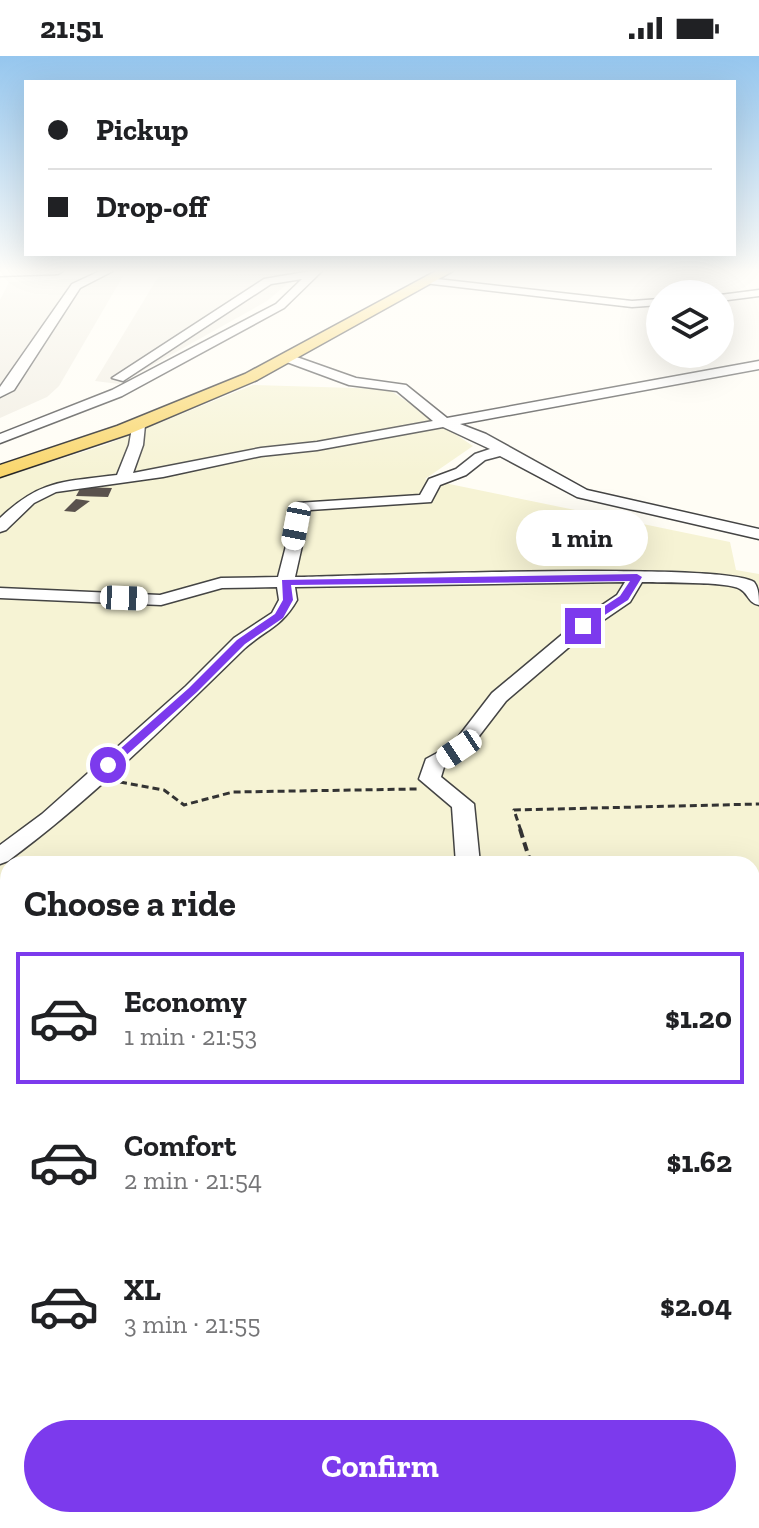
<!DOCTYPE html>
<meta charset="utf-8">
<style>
body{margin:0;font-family:"Zilla Slab",serif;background:#f6f6f6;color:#202124;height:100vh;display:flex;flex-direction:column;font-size:30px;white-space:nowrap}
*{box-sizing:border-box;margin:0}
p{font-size:26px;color:#757577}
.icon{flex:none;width:44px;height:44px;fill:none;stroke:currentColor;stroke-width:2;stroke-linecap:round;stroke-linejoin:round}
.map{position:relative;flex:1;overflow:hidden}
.sheet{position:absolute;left:0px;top:800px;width:760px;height:672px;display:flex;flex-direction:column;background:#fff;border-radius:24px 24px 0 0;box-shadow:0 8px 32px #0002}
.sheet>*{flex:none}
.guide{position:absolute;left:24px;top:24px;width:712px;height:176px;border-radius:0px;box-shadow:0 8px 32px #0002;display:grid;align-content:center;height:176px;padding:0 24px;background:#fff}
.controls{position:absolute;left:646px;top:224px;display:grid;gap:16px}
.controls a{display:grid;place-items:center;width:88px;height:88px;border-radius:50%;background:#fff;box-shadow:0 8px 32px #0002;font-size:40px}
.end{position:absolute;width:36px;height:36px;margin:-18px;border:10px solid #7c3aed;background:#fff;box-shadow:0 0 0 4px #fff}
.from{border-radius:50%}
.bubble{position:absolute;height:56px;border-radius:28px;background:#fff;box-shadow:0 8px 32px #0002;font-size:26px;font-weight:700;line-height:56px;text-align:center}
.car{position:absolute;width:24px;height:48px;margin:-24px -12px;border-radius:10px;box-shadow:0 0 6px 2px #0007;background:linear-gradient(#fff 24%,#345 0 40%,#fff 0 76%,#345 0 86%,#fff 0)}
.guide b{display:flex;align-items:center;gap:28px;height:76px;font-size:30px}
.guide b+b{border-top:2px solid #e0e0e0}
.guide i{width:20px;height:20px;background:#202124}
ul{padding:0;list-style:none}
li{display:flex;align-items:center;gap:24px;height:132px;margin:0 16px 12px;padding:0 8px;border:4px solid transparent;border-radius:0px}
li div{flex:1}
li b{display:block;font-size:30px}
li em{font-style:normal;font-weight:700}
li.on{border-color:#7c3aed}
li>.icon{width:72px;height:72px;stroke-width:1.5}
h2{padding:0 24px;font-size:36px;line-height:96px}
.button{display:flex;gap:16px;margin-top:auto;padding:16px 24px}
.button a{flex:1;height:92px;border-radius:48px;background:#7c3aed;color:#fff;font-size:32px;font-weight:700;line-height:92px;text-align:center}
.status{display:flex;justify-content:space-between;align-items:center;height:56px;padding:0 40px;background:#fff;direction:ltr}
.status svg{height:22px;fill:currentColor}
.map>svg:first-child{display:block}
</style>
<div class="status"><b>21:51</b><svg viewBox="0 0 49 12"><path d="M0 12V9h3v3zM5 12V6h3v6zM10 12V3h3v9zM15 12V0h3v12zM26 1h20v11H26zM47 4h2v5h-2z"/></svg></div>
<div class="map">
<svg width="759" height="1472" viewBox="0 0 759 1472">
<rect width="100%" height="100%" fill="#fffdf5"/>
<!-- farmland -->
<path fill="#f6f3d4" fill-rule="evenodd" d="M253 329 388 333 473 390 425 423 730 486 736 514 759 518V1472H0V422L105 389ZM8 808H752V1464H8Z"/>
<!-- plaza -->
<g fill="#f1ede2">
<polygon points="300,217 267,245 119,328 95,325 158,221"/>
<polygon points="123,220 59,330 47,341 0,362 0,244 9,226"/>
</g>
<!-- building -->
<g fill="#5a524d">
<polygon points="81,431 112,432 108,441 76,440"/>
<polygon points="76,443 90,445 75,456 64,455"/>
</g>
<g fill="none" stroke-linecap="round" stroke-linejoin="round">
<!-- minor casing -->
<g stroke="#444" stroke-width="3">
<g id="minor">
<polygon points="0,215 63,215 58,218 0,220"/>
<polygon points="100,215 113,215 80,232 14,334 0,341 0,331 72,228"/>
<polygon points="311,215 322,215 284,252 122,340 0,387 0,378 112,334 276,248 302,223 271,228 123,325 112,322 264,223"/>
<polygon points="428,222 632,245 660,243 660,249 632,251 424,227 423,225"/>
<polygon points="759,234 759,240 720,245 720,239"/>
<path d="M288 298 356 322 406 329 447 362 759 305V313L460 368 486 378 587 434 759 473V483L577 441 500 400 485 404 466 419 440 429 431 446 310 454 295 521C356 520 726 505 754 526 759 532 759 542 759 549 748 547 749 538 740 533 727 525 661 527 642 526L630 546 589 574 506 645 466 697 444 711 441 721 474 748 480 808H456L452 751 419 723 426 703 452 689 492 637 577 566 617 539 625 526 295 531 297 544C281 572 266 573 244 593 168 667 93 742 8 805L0 808V789L42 758 186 630 234 582 272 557 279 544 277 531 222 532 161 549 0 542V532L160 539 221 522 278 521 297 447 420 439 429 423 456 413 475 398 490 393 443 371 317 394 261 400 163 421 56 436 34 447 6 474 0 476V462C41 423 64 426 117 419L129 389 133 366 145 369 143 389 133 417 261 392 317 386 433 365 397 335 349 329 284 305V299Z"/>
<polygon points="0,891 8,892 8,910 0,909"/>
<polygon points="752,1028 759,1031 759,1055 752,1052"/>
<polygon points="336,1464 374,1464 376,1472 338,1472"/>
</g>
</g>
<!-- major casing -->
<g stroke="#222" stroke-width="3">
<polygon id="major" points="436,215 453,215 257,324 129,378 0,421 0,409 117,370 245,318"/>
</g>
<!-- path-far1 -->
<g stroke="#333" stroke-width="3" stroke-dasharray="7 4" stroke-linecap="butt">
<polyline points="120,726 164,734 184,749 233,736 417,733"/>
<polyline points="521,775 514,754 759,748"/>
</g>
<!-- path -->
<g stroke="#333" stroke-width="4" stroke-dasharray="9 5" stroke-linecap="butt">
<polyline points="520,773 531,808"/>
<polyline points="752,913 759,914"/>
</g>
<!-- minor -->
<use href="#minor" fill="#fff" fill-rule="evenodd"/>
<!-- major -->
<use href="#major" fill="#f9d66b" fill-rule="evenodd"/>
</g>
<!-- sky -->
<linearGradient id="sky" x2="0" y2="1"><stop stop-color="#95c6ee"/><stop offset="0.51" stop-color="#fffefa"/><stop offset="1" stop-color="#fffefa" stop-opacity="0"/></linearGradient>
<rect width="759" height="421" fill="url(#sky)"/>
<!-- route -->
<polygon fill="#7c3aed" points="637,518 642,521 628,544 583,573 577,570 579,567 620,540 630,525 291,529 293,544 283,562 245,588 197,636 113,711 102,709 189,632 237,584 275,558 283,544 282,524"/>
</svg>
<div class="controls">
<a><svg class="icon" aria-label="layers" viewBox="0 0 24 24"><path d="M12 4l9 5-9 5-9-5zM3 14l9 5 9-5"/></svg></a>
</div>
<i class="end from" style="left:108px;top:709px"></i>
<i class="end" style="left:583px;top:570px"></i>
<div class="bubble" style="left:516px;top:454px;width:132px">1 min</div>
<i class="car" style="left:296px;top:470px;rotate:191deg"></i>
<i class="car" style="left:124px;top:542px;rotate:92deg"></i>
<i class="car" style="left:459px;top:693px;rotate:236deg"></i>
<div class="guide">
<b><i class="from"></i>Pickup</b>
<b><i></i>Drop-off</b>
</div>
<section class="sheet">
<h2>Choose a ride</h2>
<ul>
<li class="on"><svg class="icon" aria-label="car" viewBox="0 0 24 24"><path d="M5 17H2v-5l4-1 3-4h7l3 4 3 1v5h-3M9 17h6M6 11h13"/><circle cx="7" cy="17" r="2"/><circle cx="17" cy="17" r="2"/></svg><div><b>Economy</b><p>1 min · 21:53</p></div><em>$1.20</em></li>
<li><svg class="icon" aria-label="car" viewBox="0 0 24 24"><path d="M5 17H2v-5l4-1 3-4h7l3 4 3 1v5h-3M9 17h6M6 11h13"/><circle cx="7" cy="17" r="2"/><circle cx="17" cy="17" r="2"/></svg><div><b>Comfort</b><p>2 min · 21:54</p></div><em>$1.62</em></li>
<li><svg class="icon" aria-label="car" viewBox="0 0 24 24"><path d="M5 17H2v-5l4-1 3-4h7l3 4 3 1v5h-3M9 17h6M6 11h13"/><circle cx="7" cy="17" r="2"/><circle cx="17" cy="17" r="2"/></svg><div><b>XL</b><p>3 min · 21:55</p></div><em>$2.04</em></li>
</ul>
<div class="button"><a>Confirm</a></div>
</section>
</div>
